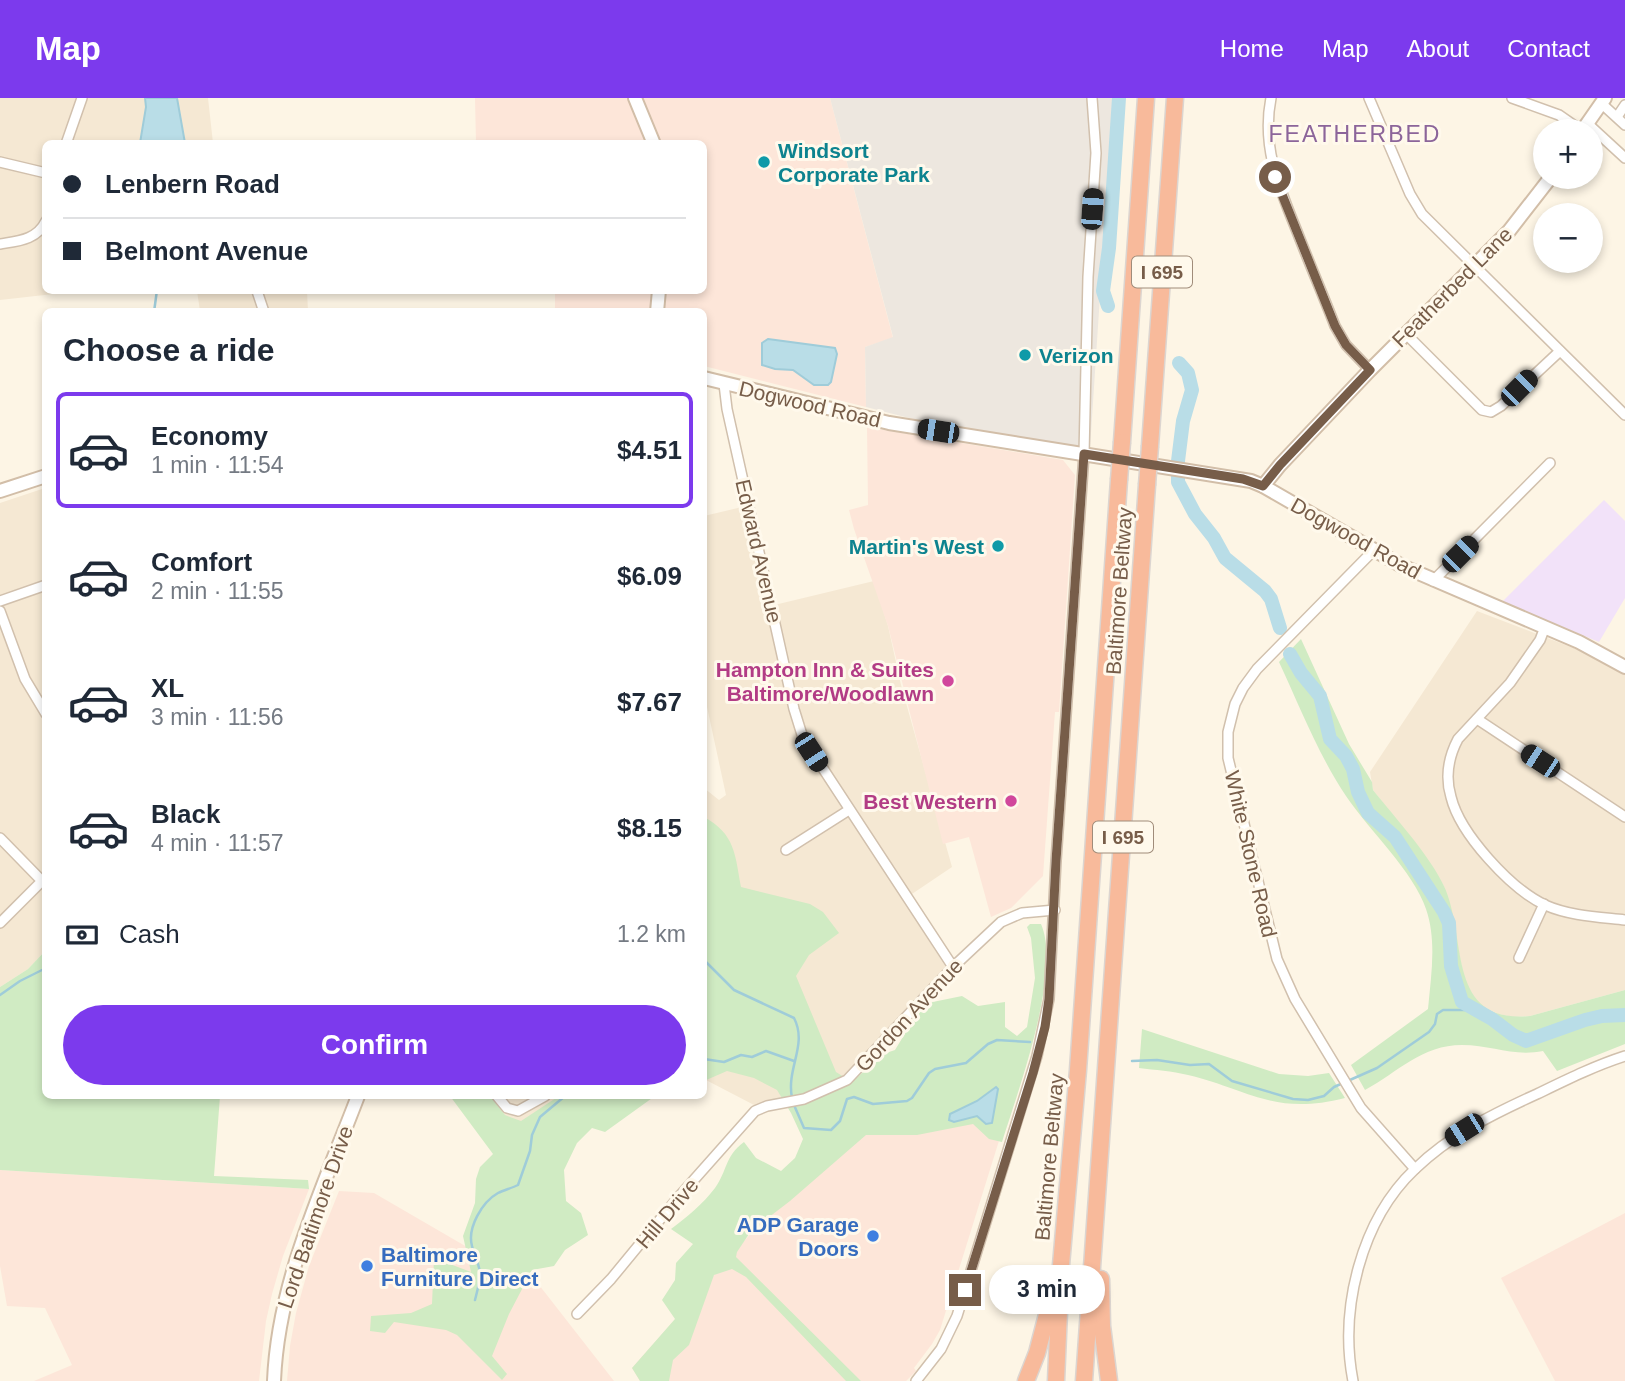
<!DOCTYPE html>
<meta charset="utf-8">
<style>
body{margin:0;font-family:Arial,sans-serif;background:#f6f6f7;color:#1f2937;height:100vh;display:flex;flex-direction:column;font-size:26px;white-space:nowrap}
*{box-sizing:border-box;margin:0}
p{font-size:23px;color:#747a83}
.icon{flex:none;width:38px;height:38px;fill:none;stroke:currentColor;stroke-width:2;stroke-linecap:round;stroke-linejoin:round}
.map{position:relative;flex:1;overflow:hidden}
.details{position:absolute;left:42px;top:210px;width:665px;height:791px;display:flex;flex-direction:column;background:#fff;border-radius:10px;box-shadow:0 4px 10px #0003}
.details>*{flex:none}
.hud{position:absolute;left:42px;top:42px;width:665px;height:154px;border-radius:10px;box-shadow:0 4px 10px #0003;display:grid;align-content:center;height:154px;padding:0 21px;background:#fff}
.buttons{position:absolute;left:1533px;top:21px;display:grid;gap:14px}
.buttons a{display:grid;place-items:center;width:70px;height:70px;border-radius:50%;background:#fff;box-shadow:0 4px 10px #0003;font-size:35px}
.end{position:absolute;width:32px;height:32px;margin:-16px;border:9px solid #775d49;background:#fff;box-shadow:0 0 0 4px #fff}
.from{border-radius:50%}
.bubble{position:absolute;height:49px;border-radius:24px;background:#fff;box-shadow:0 4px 10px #0003;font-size:23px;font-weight:700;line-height:49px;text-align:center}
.car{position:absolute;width:21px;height:42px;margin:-21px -10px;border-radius:9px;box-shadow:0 0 5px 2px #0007;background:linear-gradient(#222 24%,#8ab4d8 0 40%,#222 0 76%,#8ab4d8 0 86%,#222 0)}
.hud b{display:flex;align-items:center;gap:24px;height:66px;font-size:26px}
.hud b+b{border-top:2px solid #e0e1e3}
.hud i{width:18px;height:18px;background:#1f2937}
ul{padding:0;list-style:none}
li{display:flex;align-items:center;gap:21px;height:116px;margin:0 14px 10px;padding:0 7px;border:4px solid transparent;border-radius:10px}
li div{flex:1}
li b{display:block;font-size:26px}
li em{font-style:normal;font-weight:700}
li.active{border-color:#7c3aed}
li>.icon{width:63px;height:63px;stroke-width:1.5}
h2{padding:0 21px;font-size:32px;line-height:84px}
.pay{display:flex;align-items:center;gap:18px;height:77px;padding:0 21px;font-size:26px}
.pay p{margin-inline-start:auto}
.primary-button{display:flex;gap:14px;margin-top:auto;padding:14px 21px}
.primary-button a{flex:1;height:80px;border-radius:42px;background:#7c3aed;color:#fff;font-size:28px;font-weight:700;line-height:80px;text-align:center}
header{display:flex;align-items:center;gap:42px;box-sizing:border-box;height:98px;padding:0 35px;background:#7c3aed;color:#fff}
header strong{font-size:33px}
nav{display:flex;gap:38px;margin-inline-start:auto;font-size:24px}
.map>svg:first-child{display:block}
</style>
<header>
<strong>Map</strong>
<nav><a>Home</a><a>Map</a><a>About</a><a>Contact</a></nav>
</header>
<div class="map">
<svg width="1625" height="1283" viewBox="0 0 1625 1283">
<rect width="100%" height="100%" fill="#fdf5e5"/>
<!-- residential -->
<g fill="#f5e8d3">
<polygon points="0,0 208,0 213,45 46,46 46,192 80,193 0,202"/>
<polygon points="197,193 307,193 308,213 200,213"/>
<polygon points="45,390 45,853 28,871 0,889 0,405"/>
<polygon points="742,409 766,509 874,483 888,528 901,587 952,769 903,802 947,871 845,978 800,998 756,1008 704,981 704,690 719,702 726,697 704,595 704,418"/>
<polygon points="1477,513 1576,551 1625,577 1625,892 1530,918 1513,919 1498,916 1482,908 1472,897 1465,883 1444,788 1430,766 1373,692 1370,674"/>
<polygon points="480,998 580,998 513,1041"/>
</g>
<!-- commercial -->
<g fill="#fde6d9">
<polygon points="475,0 830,0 893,240 865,249 866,309 704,268 704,214 555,213 555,193 704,192 704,46 476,45"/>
<polygon points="867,329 1063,362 1075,377 1059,614 1055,614 1043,778 1011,810 991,819 969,739 943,746 888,528 854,431 849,412 868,407"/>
<polygon points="1027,953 940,1232 932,1246 914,1270 916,1273 906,1283 640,1283 632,1270 867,1004"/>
<polygon points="0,1072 309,1091 283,1158 272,1196 266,1223 259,1283 34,1283 72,1267 45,1210 7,1208 0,1168"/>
<polygon points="339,1093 374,1095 510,1174 525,1169 614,1283 287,1283 290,1248 296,1215 309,1168"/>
<polygon points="1625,1115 1625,1283 1555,1283 1501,1180"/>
</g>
<!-- industrial -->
<polygon fill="#ede7df" points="830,0 1113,0 1090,350 913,321 866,309 865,249 893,239"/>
<!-- education -->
<polygon fill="#f2e2f9" points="1604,402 1625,423 1625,500 1599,544 1502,504"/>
<!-- green -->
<g fill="#d0ebc3">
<path d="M1301 541 1349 646 1372 684 1373 692C1396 721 1428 755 1444 788 1468 840 1445 926 1530 918L1625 892V946L1557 973 1543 953C1513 959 1492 947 1462 947 1422 947 1398 974 1365 992L1351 967 1428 911C1431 878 1437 843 1426 811 1414 774 1368 731 1346 698 1318 656 1300 609 1279 564Z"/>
<path d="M704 719C735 736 735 756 741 789L810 806 823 814 839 835 809 857 796 878 836 974 852 984 883 956 895 952 923 906 962 898 978 908 1005 904V929L1017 938 1027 929 1035 880 1031 840 1027 829 1030 826H1041C1062 874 1018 993 1002 1044L989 1041 973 1026 917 1037H866L790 1103 751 1133 737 1154 736 1159 861 1283H846L746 1179 732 1171 714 1177 689 1247 673 1262 669 1283H640L632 1270 675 1221 662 1202 675 1182 676 1165 693 1146 671 1131C687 1119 703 1106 715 1090 728 1072 724 1059 744 1044L756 1060 781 1073 795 1060 803 1041 791 1015 777 992 754 980 727 973 704 983Z"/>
<polygon points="45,853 46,998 220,998 214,1078 308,1082 309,1091 0,1072 0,889 28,871"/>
<path d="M1142 931 1279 976 1308 978 1329 975 1345 1000C1275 1018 1250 992 1188 977 1172 973 1155 972 1139 970Z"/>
<polygon points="450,998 490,998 505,1017 521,1023 559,998 655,998 605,1034 592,1030 577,1045 564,1072 566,1103 581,1115 588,1137 565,1152 554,1168 532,1172 509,1216 492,1258 507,1276 502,1282 457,1237 446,1232 394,1224 385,1235 370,1233 371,1218 411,1215 432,1206 434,1160 471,1174 463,1138 475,1105 476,1081 480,1069 493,1056"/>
</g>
<!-- water -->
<g fill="#b9dde7" stroke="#9fccd9" stroke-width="2">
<polygon points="145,0 177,0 185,45 140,45 146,9"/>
<polygon points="768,241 835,250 837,256 831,284 828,287 814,287 793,272 775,271 762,267 762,245"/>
<polygon points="996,989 998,991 992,1025 986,1026 977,1018 954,1024 949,1022 950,1016 977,1003"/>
</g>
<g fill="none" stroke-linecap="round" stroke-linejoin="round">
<!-- stream -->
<g stroke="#9fccd9" stroke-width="2.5">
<polyline points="154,214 157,192"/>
<path d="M704 862 734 892 794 920C808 947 786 970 792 1000"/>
<polyline points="0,897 20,883 46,870"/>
<polyline points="704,961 724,964 741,957 752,959 766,953 794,963"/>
<polyline points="1132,963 1157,962 1190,967 1209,966 1232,983 1293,1001 1308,1002 1324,998 1334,989 1377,970 1429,934 1435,926 1437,916 1443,912 1473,912"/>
<polyline points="599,998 603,998"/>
<polyline points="794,1007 804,1030 831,1032 840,1023 847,1001 854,999 873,1006 907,1003 912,1000 929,975 935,971 966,965 988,946 997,942 1030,944"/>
<path d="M475 1202C477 1194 480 1184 480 1175 479 1165 474 1157 472 1148 467 1130 482 1104 498 1095 504 1092 512 1090 518 1087L530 1053 532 1037 540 1019 565 998"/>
</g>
<!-- river -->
<g stroke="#b9dde7" stroke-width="14">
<polyline points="1108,208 1103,193 1109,150 1119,0"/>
<polyline points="1179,265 1188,275 1192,292 1183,323 1178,363 1178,384 1195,416 1214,440 1225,460 1265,493 1271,501 1280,530"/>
<polyline points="1290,556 1301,575 1320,598 1330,641 1346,658 1353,671 1358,694 1368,715 1395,739 1444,814 1449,825 1451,868 1462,904 1492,921 1513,937 1526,943 1585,922 1602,918 1625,917"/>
</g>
<!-- street casing -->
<g stroke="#d1c0ad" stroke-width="12">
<g id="street">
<path d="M1271 0C1261 50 1280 91 1298 136 1310 167 1323 197 1335 228L1346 247 1370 272"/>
<polyline points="1369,0 1410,96 1422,116 1625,317"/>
<polyline points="1512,0 1559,17 1582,33"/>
<polyline points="1602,6 1625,27"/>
<polyline points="1617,19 1625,7"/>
<polyline points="1588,26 1625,60"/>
<polyline points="66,46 82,0"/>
<polyline points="0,64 46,75"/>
<path d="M0 146C18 143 37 142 46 123"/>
<polyline points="257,193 264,214"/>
<polyline points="1406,236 1482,312 1491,314 1501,308 1560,253"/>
<polyline points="724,286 727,311 794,611 803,640 953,869"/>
<polyline points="1373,453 1257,571 1243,590 1235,606 1228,634 1228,660 1277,861 1295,901 1361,1010 1415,1071"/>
<polyline points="1433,483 1550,365"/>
<polyline points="0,503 46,487"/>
<polyline points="0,513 25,581 46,616"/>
<path d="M1545 529 1540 542 1510 585 1458 641C1448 660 1445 679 1451 699 1460 736 1511 791 1545 807 1570 818 1598 819 1625 822"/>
<polyline points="1477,621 1625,719"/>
<polyline points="0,740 42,783"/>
<polyline points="786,752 849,712"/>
<polyline points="0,825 46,779"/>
<polyline points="1519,860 1544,806"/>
<polyline points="497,998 507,1010 518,1013 545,998"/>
<polyline points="577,1216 611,1181 676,1102 755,1013 767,1008 804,1001 847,982 953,869 1001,824 1022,815 1055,812"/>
<polyline points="916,1283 941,1251 957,1218 1037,958 1049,901 1056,763 1084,356 1088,179 1096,55 1092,0"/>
<path d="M1353 1283C1339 1211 1361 1122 1415 1071 1450 1037 1493 1016 1537 996 1566 982 1594 968 1625 958"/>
</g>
</g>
<!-- secondary casing -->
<g stroke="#d2bea8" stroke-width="16">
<g id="secondary">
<polyline points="635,0 654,46"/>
<polyline points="1582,33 1605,0"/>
<polyline points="657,214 659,192"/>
<polyline points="704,280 889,325 1251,383 1263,388 1402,468 1579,544 1625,569"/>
<polyline points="1263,388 1280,367 1370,272 1509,133 1551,79"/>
<polyline points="0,393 46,378"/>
<path d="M274 1283C278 1183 323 1090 358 998"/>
</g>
</g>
<!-- highway casing -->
<g stroke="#dcd5d0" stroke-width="19">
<g id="highway">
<polyline points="1122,344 1146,0"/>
<polyline points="1150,348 1175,0"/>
<polyline points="1101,1181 1102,1228 1109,1283"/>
<polyline points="1026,1283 1037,1255 1054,1190"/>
<polyline points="1056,1283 1061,1167 1078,972 1119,382"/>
<polyline points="1084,1283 1147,387"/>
</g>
</g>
<!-- street -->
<use href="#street" stroke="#fff" stroke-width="9"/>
<!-- secondary -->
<use href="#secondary" stroke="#fff" stroke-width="12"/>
<!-- highway -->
<use href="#highway" stroke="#f8ba9b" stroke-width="16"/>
<!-- highway-bridge casing -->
<g stroke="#dcd5d0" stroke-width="19" stroke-linecap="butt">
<g id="highway-bridge">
<polyline points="1119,382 1122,344"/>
<polyline points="1147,387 1150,348"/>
</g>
</g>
<!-- highway-bridge -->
<use href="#highway-bridge" stroke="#f8ba9b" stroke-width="16"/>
</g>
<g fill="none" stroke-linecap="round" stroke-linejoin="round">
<!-- route -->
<polyline stroke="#775d49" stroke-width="9" points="965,1192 1033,975 1045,929 1049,901 1056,763 1084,356 1243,381 1263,388 1280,367 1370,272 1346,247 1335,228 1275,79"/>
</g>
<!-- markers -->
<g fill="#0f9aa8" stroke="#fff9ec" stroke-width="2.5">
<circle cx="764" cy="64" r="7"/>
<circle cx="1025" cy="257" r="7"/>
<circle cx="998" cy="448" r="7"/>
</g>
<g fill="#d1479c" stroke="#fff9ec" stroke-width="2.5">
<circle cx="948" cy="583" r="7"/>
<circle cx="1011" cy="703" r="7"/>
</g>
<g fill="#3f7fe0" stroke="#fff9ec" stroke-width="2.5">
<circle cx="873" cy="1138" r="7"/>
<circle cx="367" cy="1168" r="7"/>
</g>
<g text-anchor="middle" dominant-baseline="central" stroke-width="6" stroke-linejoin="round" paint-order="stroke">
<!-- shield labels -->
<g fill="#fff9ec" stroke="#a08c7a" stroke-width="2">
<rect x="1132" y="158.5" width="60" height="31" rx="5"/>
<rect x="1093" y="723.5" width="60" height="31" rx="5"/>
</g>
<g font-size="19" font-weight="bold" fill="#775d49">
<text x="1162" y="174">I 695</text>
<text x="1123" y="739">I 695</text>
</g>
<!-- culture labels -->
<g font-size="21" font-weight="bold" fill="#0d838f" stroke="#fff9ec" text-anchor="start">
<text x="778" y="52">Windsort<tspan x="778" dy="24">Corporate Park</tspan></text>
<text x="1039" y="257">Verizon</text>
<text x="984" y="448" text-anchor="end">Martin's West</text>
</g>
<!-- street labels -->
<g font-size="21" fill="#775d49" stroke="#fff9ec">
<text transform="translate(1452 189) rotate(-45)">Featherbed Lane</text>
<text transform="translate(810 306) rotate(13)">Dogwood Road</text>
<text transform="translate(1356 440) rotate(29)">Dogwood Road</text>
<text transform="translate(759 453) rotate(77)">Edward Avenue</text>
<text transform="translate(1119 493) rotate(-86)">Baltimore Beltway</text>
<text transform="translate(1251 756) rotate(77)">White Stone Road</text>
<text transform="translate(909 917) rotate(-47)">Gordon Avenue</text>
<text transform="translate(1049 1059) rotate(-85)">Baltimore Beltway</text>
<text transform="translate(667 1115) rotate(-50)">Hill Drive</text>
<text transform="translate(315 1119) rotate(-71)">Lord Baltimore Drive</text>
</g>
<!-- hotel labels -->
<g font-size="21" font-weight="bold" fill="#b23c85" stroke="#fff9ec" text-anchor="end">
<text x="934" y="571">Hampton Inn &amp; Suites<tspan x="934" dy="24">Baltimore/Woodlawn</tspan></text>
<text x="997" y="703">Best Western</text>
</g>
<!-- shop labels -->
<g font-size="21" font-weight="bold" fill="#366cbe" stroke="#fff9ec" text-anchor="end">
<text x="859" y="1126">ADP Garage<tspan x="859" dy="24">Doors</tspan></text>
<text x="381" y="1156" text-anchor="start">Baltimore<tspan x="381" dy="24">Furniture Direct</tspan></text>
</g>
<!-- neighbourhood labels -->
<g font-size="23" letter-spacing="2" fill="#8c659a" stroke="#fff9ec">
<text x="1355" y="36">FEATHERBED</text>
</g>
</g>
</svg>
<div class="buttons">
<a>+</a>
<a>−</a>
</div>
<i class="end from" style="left:1275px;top:79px"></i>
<i class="end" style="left:965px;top:1192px"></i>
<div class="bubble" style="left:989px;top:1167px;width:116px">3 min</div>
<i class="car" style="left:1092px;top:111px;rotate:4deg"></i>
<i class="car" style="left:1519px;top:290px;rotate:45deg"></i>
<i class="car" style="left:938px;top:333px;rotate:279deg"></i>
<i class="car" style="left:1460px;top:456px;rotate:45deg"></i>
<i class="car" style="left:811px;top:654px;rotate:147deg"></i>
<i class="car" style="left:1540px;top:663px;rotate:303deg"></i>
<i class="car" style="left:1464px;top:1032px;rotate:238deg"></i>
<div class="hud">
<b><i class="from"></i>Lenbern Road</b>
<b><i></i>Belmont Avenue</b>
</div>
<section class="details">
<h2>Choose a ride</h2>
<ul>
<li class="active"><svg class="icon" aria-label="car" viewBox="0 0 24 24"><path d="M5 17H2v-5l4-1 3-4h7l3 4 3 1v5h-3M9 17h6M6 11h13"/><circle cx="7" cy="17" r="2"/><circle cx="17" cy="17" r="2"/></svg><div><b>Economy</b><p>1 min · 11:54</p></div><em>$4.51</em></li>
<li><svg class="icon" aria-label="car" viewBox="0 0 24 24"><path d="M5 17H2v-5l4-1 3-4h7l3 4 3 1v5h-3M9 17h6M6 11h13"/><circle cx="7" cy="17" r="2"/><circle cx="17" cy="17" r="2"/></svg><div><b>Comfort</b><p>2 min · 11:55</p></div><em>$6.09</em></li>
<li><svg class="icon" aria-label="car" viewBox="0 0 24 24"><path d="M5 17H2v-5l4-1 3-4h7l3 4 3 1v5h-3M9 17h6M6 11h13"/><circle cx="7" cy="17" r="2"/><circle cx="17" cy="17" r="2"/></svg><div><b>XL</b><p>3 min · 11:56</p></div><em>$7.67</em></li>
<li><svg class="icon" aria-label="car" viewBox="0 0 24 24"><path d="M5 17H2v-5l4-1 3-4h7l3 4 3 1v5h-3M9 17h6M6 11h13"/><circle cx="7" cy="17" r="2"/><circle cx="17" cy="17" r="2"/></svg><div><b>Black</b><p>4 min · 11:57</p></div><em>$8.15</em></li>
</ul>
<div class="pay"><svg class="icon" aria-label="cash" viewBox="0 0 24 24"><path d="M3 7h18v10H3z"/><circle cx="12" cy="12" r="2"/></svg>Cash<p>1.2 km</p></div>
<div class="primary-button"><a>Confirm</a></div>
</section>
</div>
